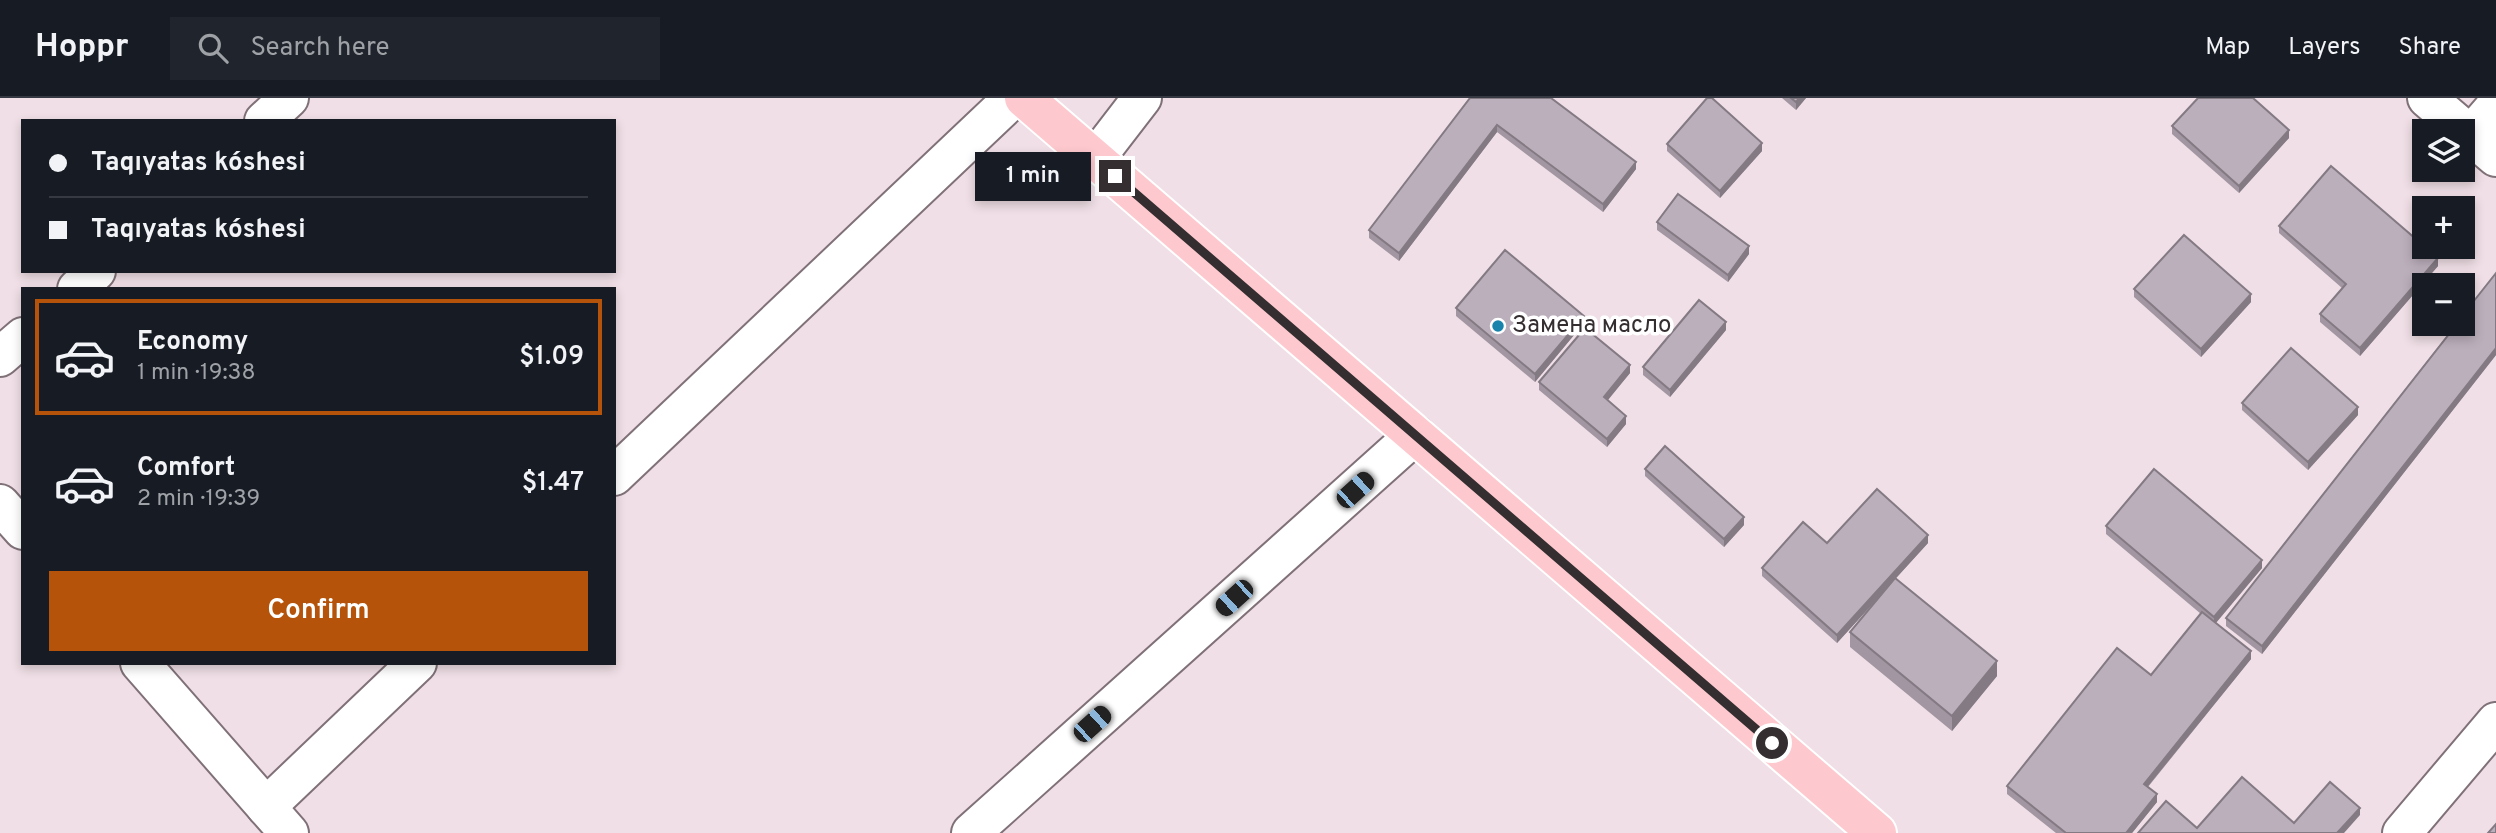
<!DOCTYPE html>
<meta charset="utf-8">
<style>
body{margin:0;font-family:Overpass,sans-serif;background:#20242c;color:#f1f3f6;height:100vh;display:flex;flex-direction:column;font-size:26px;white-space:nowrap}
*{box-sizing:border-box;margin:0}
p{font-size:23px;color:#9ea1a6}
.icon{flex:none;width:38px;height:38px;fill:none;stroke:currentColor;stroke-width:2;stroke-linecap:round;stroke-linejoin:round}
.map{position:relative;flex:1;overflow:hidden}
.details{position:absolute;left:21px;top:189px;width:595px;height:378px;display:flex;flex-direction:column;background:#171b24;border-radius:0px;box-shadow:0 4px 10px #0003}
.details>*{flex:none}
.banner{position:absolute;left:21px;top:21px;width:595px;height:154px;border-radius:0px;box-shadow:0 4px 10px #0003;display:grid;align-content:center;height:154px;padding:0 28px;background:#171b24}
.controls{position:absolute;left:2412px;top:21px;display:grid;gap:14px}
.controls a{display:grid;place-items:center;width:63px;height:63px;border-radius:0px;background:#171b24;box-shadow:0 4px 10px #0003;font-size:35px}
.end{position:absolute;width:32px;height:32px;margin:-16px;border:9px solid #342e31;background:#fff;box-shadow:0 0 0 4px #fff}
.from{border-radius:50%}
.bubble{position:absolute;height:49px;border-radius:0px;background:#171b24;box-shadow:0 4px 10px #0003;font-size:23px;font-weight:600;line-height:49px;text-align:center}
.car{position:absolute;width:21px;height:42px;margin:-21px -10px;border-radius:9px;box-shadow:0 0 5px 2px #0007;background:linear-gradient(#222 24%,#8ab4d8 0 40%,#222 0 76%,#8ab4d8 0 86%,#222 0)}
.banner b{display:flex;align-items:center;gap:24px;height:66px;font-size:26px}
.banner b+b{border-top:2px solid #363941}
.banner i{width:18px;height:18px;background:#f1f3f6}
ul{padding:12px 0 0;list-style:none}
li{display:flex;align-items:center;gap:21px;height:116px;margin:0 14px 10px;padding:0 14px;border:4px solid transparent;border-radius:0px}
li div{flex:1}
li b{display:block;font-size:26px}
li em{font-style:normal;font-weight:600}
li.active{border-color:#b45309}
li>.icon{width:63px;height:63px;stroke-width:1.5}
.primary-button{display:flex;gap:14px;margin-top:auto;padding:14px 28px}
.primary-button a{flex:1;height:80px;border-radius:0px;background:#b45309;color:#fff;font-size:28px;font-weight:600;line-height:80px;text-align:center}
header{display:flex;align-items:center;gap:42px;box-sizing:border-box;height:98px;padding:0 35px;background:#171b24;border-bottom:2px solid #363941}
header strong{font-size:33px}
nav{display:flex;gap:38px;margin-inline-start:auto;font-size:24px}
.search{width:490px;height:63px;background:#20242c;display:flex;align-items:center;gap:18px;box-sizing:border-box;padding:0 24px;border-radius:0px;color:#9ea1a6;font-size:26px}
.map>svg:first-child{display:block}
</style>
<header>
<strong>Hoppr</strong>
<div class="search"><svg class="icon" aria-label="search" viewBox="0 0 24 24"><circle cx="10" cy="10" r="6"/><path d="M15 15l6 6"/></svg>Search here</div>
<nav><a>Map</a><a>Layers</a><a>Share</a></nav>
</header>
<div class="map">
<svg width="2496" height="735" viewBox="0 0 2496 735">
<rect width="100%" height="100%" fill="#f0dfe6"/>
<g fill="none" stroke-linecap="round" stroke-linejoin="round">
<!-- minor casing -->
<g stroke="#807178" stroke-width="42">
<g id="minor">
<polyline points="2427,0 2496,59"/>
<polyline points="264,23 289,0"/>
<polyline points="2471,37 2496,8"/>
<polyline points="1095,61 1142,0"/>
<polyline points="77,191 96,173"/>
<polyline points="0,259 23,239"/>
<polyline points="614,378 1013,0"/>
<polyline points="0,406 23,432"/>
<polyline points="140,565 289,735"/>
<polyline points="266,709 417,565"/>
<polyline points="971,735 1415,337"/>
<polyline points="2402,735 2496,624"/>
</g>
</g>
<!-- major casing -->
<g stroke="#fff" stroke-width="42">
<polyline id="major" points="1024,0 1877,735"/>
</g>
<!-- minor -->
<use href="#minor" stroke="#fff" stroke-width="38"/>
<!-- major -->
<use href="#major" stroke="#fec9ce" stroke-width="38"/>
</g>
<!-- wall -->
<g fill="#a196a1">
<polygon points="1470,0 1636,71 1603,114 1497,34 1399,163 1369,140 1369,132"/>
<polygon points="1782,0 1806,0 1796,12"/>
<polygon points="2172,28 2289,40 2239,95 2172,36"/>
<polygon points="1667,46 1762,53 1720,100 1667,53"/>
<polygon points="1657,124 1749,156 1728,184 1657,132"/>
<polygon points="2279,128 2438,168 2360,258 2320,224 2320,216 2342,190 2279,135"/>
<polygon points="2496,175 2496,257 2262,556 2226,528 2226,520"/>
<polygon points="2134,191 2251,204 2201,259 2134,199"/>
<polygon points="1456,210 1584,225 1535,284 1456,218"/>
<polygon points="1726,232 1670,299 1643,277 1643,269"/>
<polygon points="1630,275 1607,302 1626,326 1607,349 1539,292 1539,284"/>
<polygon points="2242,305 2358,317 2308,372 2242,312"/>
<polygon points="1645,371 1744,427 1724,449 1645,378"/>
<polygon points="2106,428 2262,470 2216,525 2251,561 2148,689 2157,704 2132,735 2056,735 2007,696 2007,688 2151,577 2201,516 2106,436"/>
<polygon points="1827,445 1928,445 1896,480 1997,578 1952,633 1850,549 1850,534 1881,497 1837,545 1762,478 1762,470"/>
</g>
<!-- shaded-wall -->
<g fill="#837a83">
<polygon points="1799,0 1806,0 1796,12 1796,4"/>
<polygon points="1497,27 1497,34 1399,163 1399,155"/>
<polygon points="2289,32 2289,40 2239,95 2239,88"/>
<polygon points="1762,45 1762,53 1720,100 1720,93"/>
<polygon points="1636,64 1636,71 1603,114 1603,106"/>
<polygon points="1749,148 1749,156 1728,184 1728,177"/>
<polygon points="2438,160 2438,168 2360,258 2360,250"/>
<polygon points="2251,196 2251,204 2201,259 2201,251"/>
<polygon points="1584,218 1584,225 1535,284 1535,276"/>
<polygon points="1726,224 1726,232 1670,299 1670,292"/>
<polygon points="2496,250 2496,257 2262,556 2262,548"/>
<polygon points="1630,267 1630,275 1604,307 1604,299"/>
<polygon points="2358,309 2358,317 2308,372 2308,364"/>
<polygon points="1626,318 1626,326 1607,349 1607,341"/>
<polygon points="1744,419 1744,427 1724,449 1724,441"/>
<polygon points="1928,437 1928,445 1837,545 1837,537"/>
<polygon points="2262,462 2262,470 2214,527 2214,519"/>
<polygon points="2251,553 2251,561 2144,693 2144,686"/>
<polygon points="1997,563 1997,578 1952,633 1952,618"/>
<polygon points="2157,696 2157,704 2132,735 2126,735"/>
<polygon points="2360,710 2360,717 2344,735 2337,735"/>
</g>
<!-- building -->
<g fill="#bbafbb" stroke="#837a83" stroke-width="2">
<polygon points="1470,0 1551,0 1636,64 1603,106 1497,27 1399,155 1369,132"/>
<polygon points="1707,0 1712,0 1762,45 1720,93 1667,46"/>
<polygon points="1791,0 1799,0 1796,4"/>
<polygon points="2198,0 2253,0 2289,32 2239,88 2172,28"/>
<polygon points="2331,68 2438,160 2360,250 2320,216 2346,186 2279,128"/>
<polygon points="1678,96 1749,148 1728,177 1657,124"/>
<polygon points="2184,137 2251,196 2201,251 2134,191"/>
<polygon points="1505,152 1584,218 1535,276 1456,210"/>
<polygon points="2496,175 2496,250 2262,548 2226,520 2457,226 2462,226 2462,218"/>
<polygon points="1699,202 1726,224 1670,292 1643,269"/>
<polygon points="1585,230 1630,267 1604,299 1626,318 1607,341 1539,284"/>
<polygon points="2291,250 2358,309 2308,364 2242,305"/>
<polygon points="1665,348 1744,419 1724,441 1645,371"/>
<polygon points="2154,371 2262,462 2214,519 2106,428"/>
<polygon points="1877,391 1928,437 1837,537 1762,470 1803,424 1827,445"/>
<polygon points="1895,480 1997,563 1952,618 1850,534"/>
<polygon points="2202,514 2251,553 2144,686 2157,696 2126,735 2066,735 2007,688 2117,550 2151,577"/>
<polygon points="2242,679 2294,725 2330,684 2360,710 2337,735 2138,735 2166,703 2197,730"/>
<polygon points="2496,726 2496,735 2488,735"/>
</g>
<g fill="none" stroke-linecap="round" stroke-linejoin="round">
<!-- route -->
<polyline stroke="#342e31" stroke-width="9" points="1115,78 1772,645"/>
</g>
<!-- markers -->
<circle fill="#1884ac" stroke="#fff" stroke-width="2.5" cx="1498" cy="228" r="7"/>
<g text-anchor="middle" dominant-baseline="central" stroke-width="7" stroke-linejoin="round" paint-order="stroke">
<!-- poi labels -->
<g font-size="24" fill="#342e31" stroke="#fff" text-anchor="start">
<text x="1512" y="228">Замена масло</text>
</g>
</g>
</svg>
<div class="controls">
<a><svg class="icon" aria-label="layers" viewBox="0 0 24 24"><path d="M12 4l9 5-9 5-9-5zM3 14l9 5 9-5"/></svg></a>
<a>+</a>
<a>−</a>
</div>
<i class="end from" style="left:1772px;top:645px"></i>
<i class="end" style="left:1115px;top:78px"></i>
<div class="bubble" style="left:975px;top:54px;width:116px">1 min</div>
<i class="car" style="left:1355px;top:392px;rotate:48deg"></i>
<i class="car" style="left:1234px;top:500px;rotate:228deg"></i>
<i class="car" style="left:1092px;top:626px;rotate:48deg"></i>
<div class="banner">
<b><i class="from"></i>Taqıyatas kóshesi</b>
<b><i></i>Taqıyatas kóshesi</b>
</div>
<section class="details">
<ul>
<li class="active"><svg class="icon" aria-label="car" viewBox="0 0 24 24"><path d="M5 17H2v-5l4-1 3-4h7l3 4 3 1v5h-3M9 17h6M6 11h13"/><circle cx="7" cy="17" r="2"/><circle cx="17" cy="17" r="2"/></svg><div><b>Economy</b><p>1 min · 19:38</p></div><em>$1.09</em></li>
<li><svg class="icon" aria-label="car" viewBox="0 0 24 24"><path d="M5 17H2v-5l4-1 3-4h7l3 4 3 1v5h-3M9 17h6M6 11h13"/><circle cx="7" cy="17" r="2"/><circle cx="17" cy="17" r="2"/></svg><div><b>Comfort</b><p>2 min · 19:39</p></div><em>$1.47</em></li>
</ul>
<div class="primary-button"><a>Confirm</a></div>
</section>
</div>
